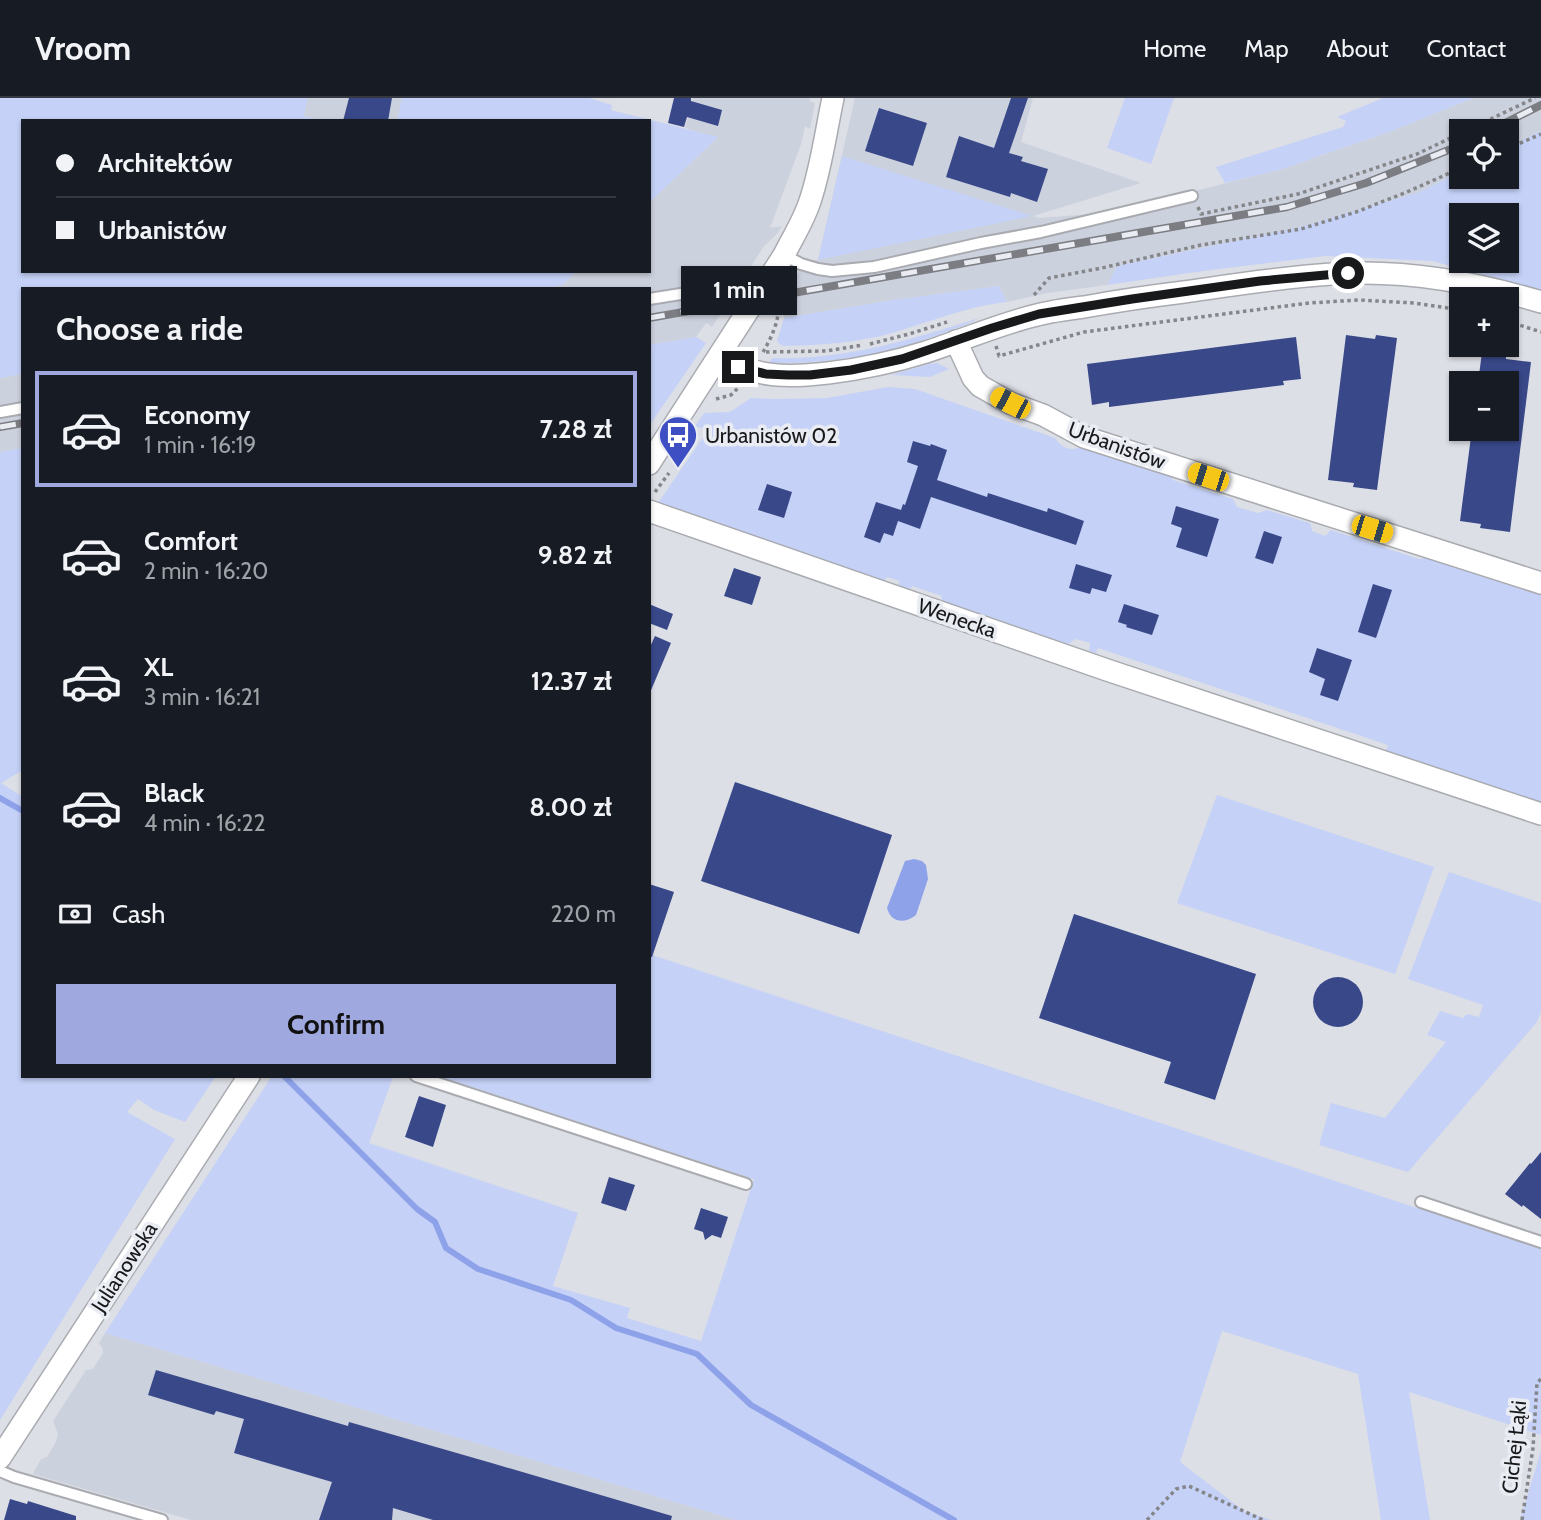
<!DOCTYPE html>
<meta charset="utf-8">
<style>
body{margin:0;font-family:Cabin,sans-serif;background:#242831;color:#f1f3f6;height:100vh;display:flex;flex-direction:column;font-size:26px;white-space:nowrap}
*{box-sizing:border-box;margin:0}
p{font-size:23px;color:#9ea1a6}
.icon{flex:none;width:38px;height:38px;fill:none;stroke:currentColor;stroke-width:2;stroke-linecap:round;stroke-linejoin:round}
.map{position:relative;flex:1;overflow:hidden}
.side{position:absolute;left:21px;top:189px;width:630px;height:791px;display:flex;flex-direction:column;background:#171b24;border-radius:0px;box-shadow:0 2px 5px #0004}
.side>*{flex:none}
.banner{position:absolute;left:21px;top:21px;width:630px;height:154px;border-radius:0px;box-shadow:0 2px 5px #0004;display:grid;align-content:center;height:154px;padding:0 35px;background:#171b24}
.buttons{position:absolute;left:1449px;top:21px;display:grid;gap:14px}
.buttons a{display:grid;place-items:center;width:70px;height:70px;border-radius:0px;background:#171b24;box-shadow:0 2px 5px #0004;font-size:35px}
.end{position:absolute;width:32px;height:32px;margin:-16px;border:9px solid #18191b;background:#fff;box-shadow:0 0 0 4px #fff}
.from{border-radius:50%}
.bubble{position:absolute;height:49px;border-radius:0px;background:#171b24;box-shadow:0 2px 5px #0004;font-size:23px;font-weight:700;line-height:49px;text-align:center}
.car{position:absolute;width:21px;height:42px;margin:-21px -10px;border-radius:9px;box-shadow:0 0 5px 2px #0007;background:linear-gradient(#f5c518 24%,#345 0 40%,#f5c518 0 76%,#345 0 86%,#f5c518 0)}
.banner b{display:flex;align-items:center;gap:24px;height:66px;font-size:26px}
.banner b+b{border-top:2px solid #363941}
.banner i{width:18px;height:18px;background:#f1f3f6}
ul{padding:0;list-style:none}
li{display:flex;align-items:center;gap:21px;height:116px;margin:0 14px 10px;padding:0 21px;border:4px solid transparent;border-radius:0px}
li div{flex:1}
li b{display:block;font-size:26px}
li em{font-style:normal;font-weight:700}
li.selected{border-color:#a0a9df}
li>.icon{width:63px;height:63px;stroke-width:1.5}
h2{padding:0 35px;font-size:32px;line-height:84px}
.pay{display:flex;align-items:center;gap:18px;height:77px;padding:0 35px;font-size:26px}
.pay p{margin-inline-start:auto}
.button{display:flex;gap:14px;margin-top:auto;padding:14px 35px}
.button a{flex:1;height:80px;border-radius:0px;background:#a0a9df;color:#111;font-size:28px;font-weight:700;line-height:80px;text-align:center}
header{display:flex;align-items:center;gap:42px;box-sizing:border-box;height:98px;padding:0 35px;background:#171b24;border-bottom:2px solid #363941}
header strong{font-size:33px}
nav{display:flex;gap:38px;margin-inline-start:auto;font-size:24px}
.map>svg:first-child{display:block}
</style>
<header>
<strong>Vroom</strong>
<nav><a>Home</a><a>Map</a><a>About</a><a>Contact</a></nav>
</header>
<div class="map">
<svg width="1541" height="1422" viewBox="0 0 1541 1422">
<rect width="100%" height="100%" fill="#dddfe6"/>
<!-- built -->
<g fill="#ccd1de">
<polygon points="308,0 402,0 397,23 322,23 304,18"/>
<polygon points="693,0 810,0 810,3 815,5 810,31 805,28 801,46 770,130 782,128 777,136 764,148 730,201 727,202 726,205 724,205 725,209 722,210 723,212 712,229 706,225 696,239 649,247 649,191 543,191 562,187 577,173 649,173 649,105 717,40 685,30"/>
<polygon points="855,0 1033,0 1021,44 1141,85 1033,118 1038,120 1106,115 1283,71 1392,33 1473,0 1541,0 1541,33 1507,50 1507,33 1461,33 1461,73 1420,94 1297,130 1117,168 1107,187 1048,195 1007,204 999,188 893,202 784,220 782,195 785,194 807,162 818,162"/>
<polygon points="23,276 23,350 0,354 0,280"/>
<polygon points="105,1235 736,1422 191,1422 33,1376 41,1361 47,1359 56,1344 58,1336 53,1323 86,1272 93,1271 103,1255 103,1251 99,1245"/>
</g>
<!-- green -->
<g fill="#c5d1f7" fill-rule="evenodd">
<polygon points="0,0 308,0 304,18 322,23 23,23 23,173 577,173 562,187 543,191 23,191 23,276 0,280"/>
<polygon points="402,0 589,0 612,7 611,12 718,39 649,105 649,23 397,23"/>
<polygon points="1125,0 1174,0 1151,66 1107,50"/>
<polygon points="1383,0 1473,0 1392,33 1328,55 1283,71 1225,85 1216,69 1343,29 1346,23 1337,19"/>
<path d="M1541 33V192L1432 163 1326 158 1203 173 1107 187 1117 168 1297 130 1420 94 1461 73V79H1507V50ZM1461 117H1507V163H1461Z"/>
<polygon points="842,58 1032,118 818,162"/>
<path d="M999 188 1007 204C967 208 930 224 892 235 857 245 821 247 785 248L781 247 777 243 784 220 893 202Z"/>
<path d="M979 220C972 225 956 230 946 234 889 257 830 266 769 265L771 261 773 260C846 262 910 242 979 220Z"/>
<polygon points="696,239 706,245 649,328 649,247"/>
<polygon points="937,265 949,271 930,279 891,277 929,266"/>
<path d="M888 289 915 291 1055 340C1063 351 1069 353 1082 349L1171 378 1173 382 1233 401 1237 409 1258 415 1267 412 1310 425 1312 433 1325 438 1331 432 1419 461 1426 460 1541 497V710L1384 660 1388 647 1098 550 1096 555 1089 553 1090 545 1076 541 1068 546 941 504 942 498 912 488 910 493 897 489 900 483 887 479 883 484 656 408 708 332 695 328 704 315 730 314 751 300 777 301 827 300Z"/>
<polygon points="23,350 23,672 1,685 23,699 23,978 216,978 185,1024 154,1012 138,1001 127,1014 175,1041 0,1322 0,354"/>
<polygon points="1217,697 1434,769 1395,876 1177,805"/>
<polygon points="1449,774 1541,805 1541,914 1537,924 1408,1074 1319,1047 1331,1005 1385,1020 1446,944 1427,937 1440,913 1463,920 1467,916 1479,919 1483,907 1408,881"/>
<polygon points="649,856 1541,1151 1541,1337 1409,1294 1430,1422 1381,1422 1358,1276 1222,1233 1180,1364 1244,1413 1271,1422 736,1422 105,1235 272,978 392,978 393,979 369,1045 578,1115 553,1188 630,1210 627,1220 701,1243 754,1081 438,978 649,978"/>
<polygon points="1541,1353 1541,1422 1520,1422"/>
</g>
<!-- water -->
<path fill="#8ea2ea" d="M914 761 922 763 926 767 928 781 916 817C905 826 891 825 887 810L905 763Z"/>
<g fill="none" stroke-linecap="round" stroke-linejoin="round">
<!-- stream -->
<g stroke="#8ea2ea" stroke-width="6">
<polyline points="0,700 23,713"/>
<polyline points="284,978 417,1111 435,1124 446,1150 478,1171 571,1202 616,1230 697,1256 751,1307 954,1422"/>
</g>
</g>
<!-- building -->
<g fill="#394889">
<polygon points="349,0 392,0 388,23 343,23"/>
<polygon points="674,0 691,0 691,3 722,12 718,28 687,19 684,29 668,25"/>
<polygon points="1011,0 1028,0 1009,55 1023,59 1021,63 1048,71 1037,104 1011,95 1010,99 946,79 959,38 994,50"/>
<polygon points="879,10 927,25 913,68 865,53"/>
<polygon points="1346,237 1375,241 1376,237 1397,240 1377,392 1353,389 1354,385 1328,382"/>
<polygon points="1296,239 1301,281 1283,283 1284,287 1109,309 1109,304 1092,307 1087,266"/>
<polygon points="1482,254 1506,257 1506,261 1531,264 1510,434 1480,430 1481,426 1460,423 1472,331 1507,331 1507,285 1478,285"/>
<polygon points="913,343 930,348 931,346 947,352 937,382 987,399 988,395 1047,414 1048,410 1084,423 1076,447 931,399 920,431 898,423 893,438 884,435 880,445 864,439 876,404 901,412 903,406 905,407 918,368 907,364"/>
<polygon points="767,386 792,394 784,420 758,412"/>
<polygon points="1176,408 1219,421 1207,459 1176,449 1182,430 1171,426"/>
<polygon points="1264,433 1282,439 1273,466 1255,460"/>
<polygon points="1076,466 1112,477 1106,494 1092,490 1090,496 1069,490"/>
<polygon points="734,470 761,479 752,507 724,498"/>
<polygon points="1373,486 1392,492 1376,540 1358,534"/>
<polygon points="649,506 673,516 667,532 649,525"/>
<polygon points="1124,506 1159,517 1152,537 1126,529 1127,527 1118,524"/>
<polygon points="655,538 671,545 649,597 649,551"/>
<polygon points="1317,550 1352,562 1338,603 1320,597 1325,581 1309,574"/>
<polygon points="735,684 892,737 859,836 701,783"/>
<polygon points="649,786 674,794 652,859 649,859"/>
<polygon points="1074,816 1256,876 1215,1002 1164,985 1171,964 1039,920"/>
<circle cx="1338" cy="904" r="25"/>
<polygon points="419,998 446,1007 433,1049 405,1039"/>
<polygon points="1541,1054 1541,1121 1523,1107 1522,1109 1505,1096 1530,1065 1531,1066"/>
<polygon points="609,1079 635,1087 626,1113 601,1105"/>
<polygon points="701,1110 728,1119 721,1140 712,1137 705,1142 703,1134 694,1131"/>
<polygon points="156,1272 348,1328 349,1324 495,1366 672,1418 671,1422 433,1422 393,1410 392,1422 319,1422 332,1384 234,1355 244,1321 216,1313 214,1317 148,1297"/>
<polygon points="10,1401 27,1406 28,1403 76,1418 76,1422 4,1422"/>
</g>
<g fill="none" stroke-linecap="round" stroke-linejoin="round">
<!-- lane casing -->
<g stroke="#a9abb1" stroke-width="14">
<g id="lane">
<polyline points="784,157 801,166 818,171 832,173 874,169 981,145 1041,134 1192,98"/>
<polyline points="649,201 744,186"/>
<polyline points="0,314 23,310"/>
<polyline points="416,978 746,1086"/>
<polyline points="1421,1104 1541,1144"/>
<polyline points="0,1373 14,1379 162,1422"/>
</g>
</g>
<!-- street casing -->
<g stroke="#a9abb1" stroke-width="24">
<g id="street">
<polyline points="956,243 973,280 980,288 1010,305 1043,317 1084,339 1541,485"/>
<path d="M719 260C758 279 785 280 828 275 861 271 894 264 926 254 963 242 999 226 1037 217 1052 213 1068 211 1084 209 1117 203 1151 198 1184 194 1233 187 1282 179 1332 176 1401 171 1475 184 1541 204"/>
<path d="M649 366 784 157C793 139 804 122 810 103 821 71 826 33 833 0"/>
<polyline points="649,413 1107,572 1541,716"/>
<polyline points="0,1360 249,978"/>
</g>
</g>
<!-- path -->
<g stroke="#84868a" stroke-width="3.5" stroke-dasharray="3.5 3.5" stroke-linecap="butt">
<polyline points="1465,33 1535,0"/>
<polyline points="1507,51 1541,36"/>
<polyline points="1198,109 1201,116 1298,96 1417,56 1461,35"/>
<polyline points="556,189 556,191"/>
<polyline points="1034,197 1049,180 1102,170 1201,147 1301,131 1356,114 1407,94 1461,70"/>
<polyline points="1507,223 1541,234"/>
<polyline points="870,246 909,236 947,224"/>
<polyline points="996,248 999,258 1084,234 1309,205 1359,202 1414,205 1461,212"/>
<path d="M763 254C772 239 781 219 778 202"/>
<polyline points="766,254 826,253 863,247"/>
<polyline points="716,301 731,297 739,289"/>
<polyline points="655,394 669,375"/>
<polyline points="1147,1422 1176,1391 1189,1388 1263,1422"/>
<polyline points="1522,1422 1533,1350 1537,1285 1541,1281"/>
</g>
<!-- lane -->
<use href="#lane" stroke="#fff" stroke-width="10"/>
<!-- street -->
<use href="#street" stroke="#fff" stroke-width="21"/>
<!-- rail casing -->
<g stroke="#7c7d82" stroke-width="8">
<g id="rail">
<polyline points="1489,33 1541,7"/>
<polyline points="649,220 1287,109 1366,85 1461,47"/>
<polyline points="0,329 23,325"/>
</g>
</g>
<!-- rail -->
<use href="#rail" stroke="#eaecf3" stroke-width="5" stroke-dasharray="16" stroke-linecap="butt"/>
</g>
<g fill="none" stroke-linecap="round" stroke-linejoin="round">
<!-- route -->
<polyline stroke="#18191b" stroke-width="9" points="738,269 766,276 788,277 810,277 851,272 902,261 992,230 1039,216 1132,201 1260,183 1348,175"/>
</g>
<!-- icons -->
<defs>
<g id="bus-pin" transform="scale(2.0125)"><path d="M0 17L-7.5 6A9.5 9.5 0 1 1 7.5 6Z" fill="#3e4fc3" stroke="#eaecf3"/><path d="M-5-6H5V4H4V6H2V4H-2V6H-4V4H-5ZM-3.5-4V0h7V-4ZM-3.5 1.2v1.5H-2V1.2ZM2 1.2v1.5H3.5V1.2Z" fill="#fff"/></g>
</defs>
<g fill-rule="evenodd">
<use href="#bus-pin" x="678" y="337"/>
</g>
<g text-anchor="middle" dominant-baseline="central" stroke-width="7" stroke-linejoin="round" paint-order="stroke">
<!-- poi labels -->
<g font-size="21" fill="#18191b" stroke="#eaecf3" text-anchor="start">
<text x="705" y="337">Urbanistów 02</text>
</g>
<!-- street labels -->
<g font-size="21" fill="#18191b" stroke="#eaecf3">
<text transform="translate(1117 347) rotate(20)">Urbanistów</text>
<text transform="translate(957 520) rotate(19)">Wenecka</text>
<text transform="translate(124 1169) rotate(-57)">Julianowska</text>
<text transform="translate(1514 1349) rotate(-84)">Cichej Łąki</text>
</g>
</g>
</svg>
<div class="buttons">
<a><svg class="icon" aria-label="locate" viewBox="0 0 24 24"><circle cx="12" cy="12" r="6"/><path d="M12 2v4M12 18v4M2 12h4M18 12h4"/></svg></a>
<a><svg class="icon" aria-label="layers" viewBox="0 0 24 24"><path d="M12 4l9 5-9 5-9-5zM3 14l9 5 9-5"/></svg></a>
<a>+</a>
<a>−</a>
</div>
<i class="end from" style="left:1348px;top:175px"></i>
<i class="end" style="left:738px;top:269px"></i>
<div class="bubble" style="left:681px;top:168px;width:116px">1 min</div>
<i class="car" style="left:1010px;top:305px;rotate:297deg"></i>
<i class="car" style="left:1208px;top:379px;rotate:288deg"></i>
<i class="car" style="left:1372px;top:431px;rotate:107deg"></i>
<div class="banner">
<b><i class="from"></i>Architektów</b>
<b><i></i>Urbanistów</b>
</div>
<section class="side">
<h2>Choose a ride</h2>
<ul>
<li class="selected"><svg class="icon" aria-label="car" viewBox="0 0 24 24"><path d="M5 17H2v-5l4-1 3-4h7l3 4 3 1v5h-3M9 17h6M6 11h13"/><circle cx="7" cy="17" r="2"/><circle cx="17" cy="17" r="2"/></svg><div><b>Economy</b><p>1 min · 16:19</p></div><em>7.28 zł</em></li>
<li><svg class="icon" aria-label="car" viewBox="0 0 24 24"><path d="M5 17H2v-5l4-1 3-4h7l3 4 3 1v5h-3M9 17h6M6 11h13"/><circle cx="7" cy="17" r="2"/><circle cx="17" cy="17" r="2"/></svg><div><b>Comfort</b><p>2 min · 16:20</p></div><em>9.82 zł</em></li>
<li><svg class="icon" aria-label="car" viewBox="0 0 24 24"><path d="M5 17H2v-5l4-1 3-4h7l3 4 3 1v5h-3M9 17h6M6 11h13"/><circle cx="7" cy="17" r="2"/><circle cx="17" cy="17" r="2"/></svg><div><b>XL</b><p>3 min · 16:21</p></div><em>12.37 zł</em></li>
<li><svg class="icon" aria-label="car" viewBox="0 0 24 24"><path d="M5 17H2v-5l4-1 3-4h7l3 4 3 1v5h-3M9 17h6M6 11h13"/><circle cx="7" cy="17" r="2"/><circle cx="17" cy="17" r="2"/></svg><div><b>Black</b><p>4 min · 16:22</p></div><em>8.00 zł</em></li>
</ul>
<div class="pay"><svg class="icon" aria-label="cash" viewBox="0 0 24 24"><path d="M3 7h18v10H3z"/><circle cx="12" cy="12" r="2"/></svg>Cash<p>220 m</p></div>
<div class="button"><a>Confirm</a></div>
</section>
</div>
